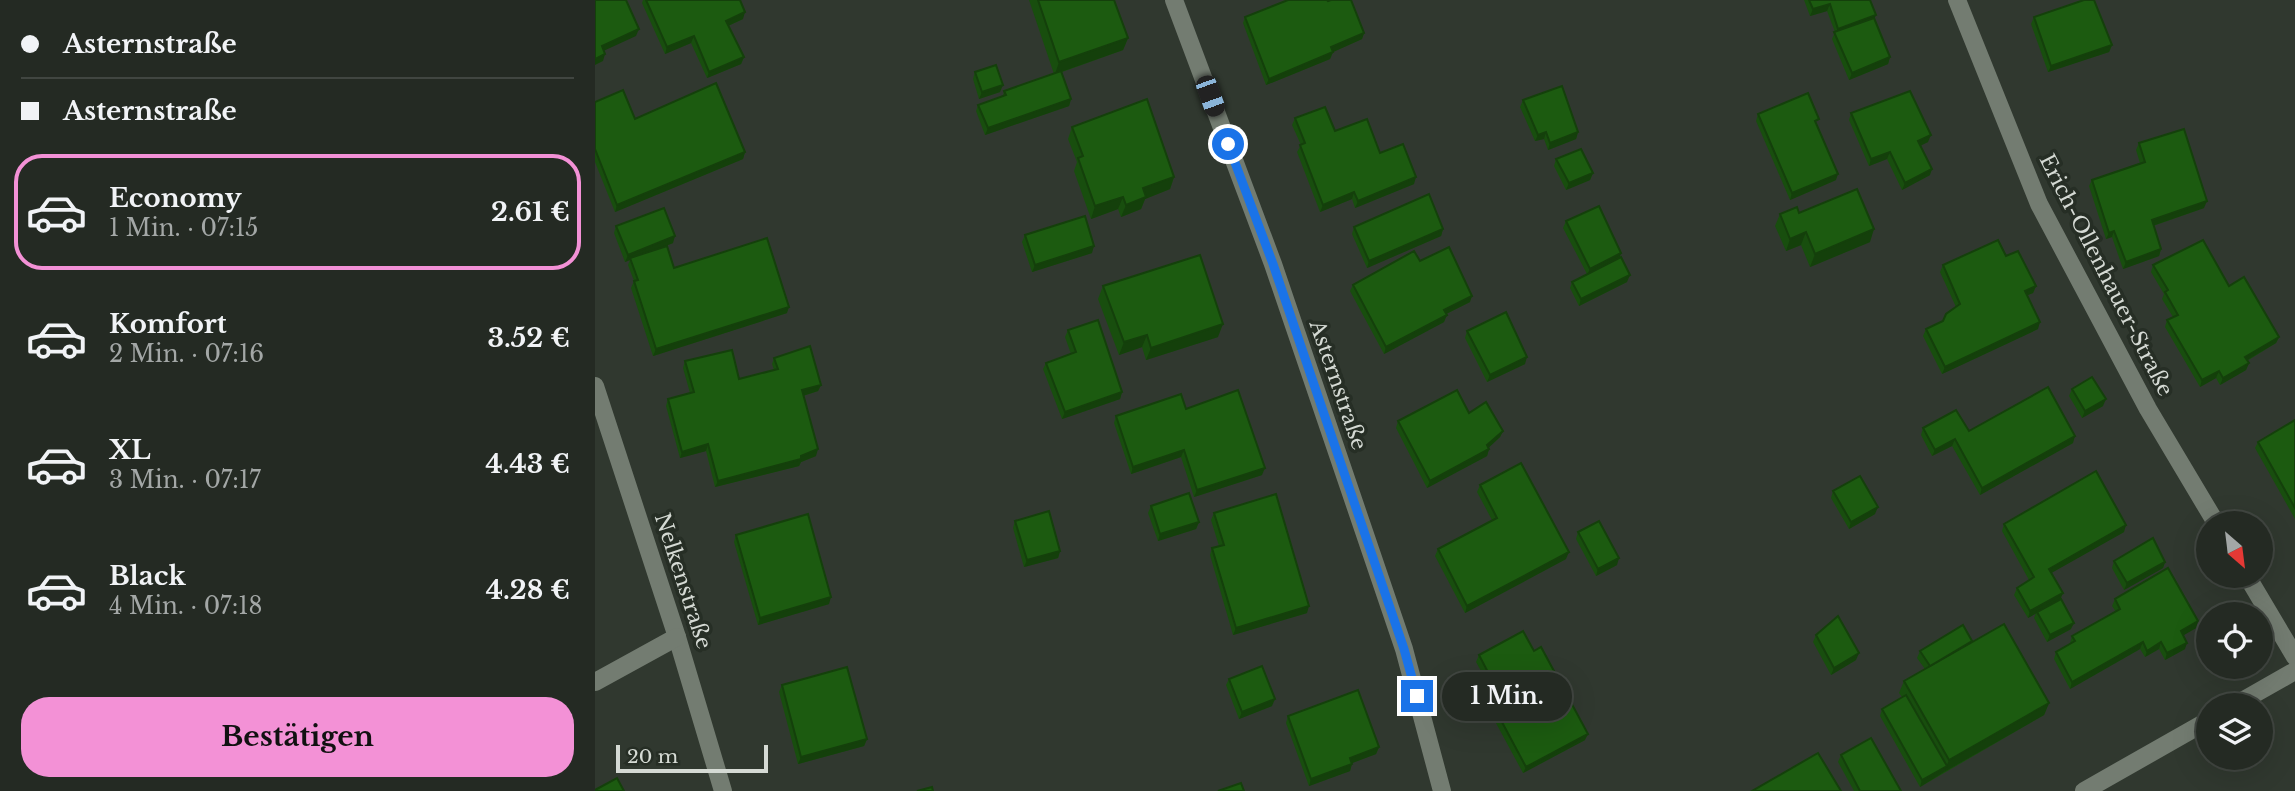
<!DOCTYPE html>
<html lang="de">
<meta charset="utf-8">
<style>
body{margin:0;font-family:"Libre Baskerville",serif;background:#2c322b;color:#f1f3f6;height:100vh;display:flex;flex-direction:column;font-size:26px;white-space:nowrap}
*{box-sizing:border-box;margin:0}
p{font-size:23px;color:#a3a7a6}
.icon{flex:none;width:38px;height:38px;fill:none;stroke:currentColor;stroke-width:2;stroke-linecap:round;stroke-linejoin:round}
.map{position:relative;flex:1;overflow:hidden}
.panel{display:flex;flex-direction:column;background:#242a23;width:595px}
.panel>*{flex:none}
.top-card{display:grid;align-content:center;height:154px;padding:0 21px;background:#242a23}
.needle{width:46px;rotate:152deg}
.buttons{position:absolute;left:1601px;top:511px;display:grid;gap:14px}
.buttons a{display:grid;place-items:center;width:77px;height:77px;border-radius:50%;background:#242a23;box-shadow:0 7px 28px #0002,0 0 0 2px #414641;font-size:35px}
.scale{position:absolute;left:21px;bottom:18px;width:152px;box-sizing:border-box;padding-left:7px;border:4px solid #d5dad4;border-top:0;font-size:19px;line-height:24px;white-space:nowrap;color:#d5dad4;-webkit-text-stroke:5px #262e25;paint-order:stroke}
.end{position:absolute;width:32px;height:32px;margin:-16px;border:9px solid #1a73e8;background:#fff;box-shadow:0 0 0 4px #fff}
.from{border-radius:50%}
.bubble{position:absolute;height:49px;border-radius:24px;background:#242a23;box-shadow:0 7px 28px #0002,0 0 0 2px #414641;font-size:23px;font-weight:800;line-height:49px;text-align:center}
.car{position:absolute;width:21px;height:42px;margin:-21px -10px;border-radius:9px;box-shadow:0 0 5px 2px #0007;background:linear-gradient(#222 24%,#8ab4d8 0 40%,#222 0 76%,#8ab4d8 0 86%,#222 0)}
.top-card b{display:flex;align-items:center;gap:24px;height:66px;font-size:26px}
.top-card b+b{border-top:2px solid #414641}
.top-card i{width:18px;height:18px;background:#f1f3f6}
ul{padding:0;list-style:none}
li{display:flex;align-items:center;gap:21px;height:116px;margin:0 14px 10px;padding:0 7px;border:4px solid transparent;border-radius:28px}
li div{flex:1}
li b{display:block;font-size:26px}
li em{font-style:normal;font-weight:800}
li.active{border-color:#f391d6}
li>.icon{width:63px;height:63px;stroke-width:1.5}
.action{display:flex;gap:14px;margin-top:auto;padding:14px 21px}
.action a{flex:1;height:80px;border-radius:28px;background:#f391d6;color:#111;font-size:28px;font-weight:800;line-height:80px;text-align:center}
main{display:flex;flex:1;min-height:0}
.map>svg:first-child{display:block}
</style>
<main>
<section class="panel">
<div class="top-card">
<b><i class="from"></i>Asternstraße</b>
<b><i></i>Asternstraße</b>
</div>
<ul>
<li class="active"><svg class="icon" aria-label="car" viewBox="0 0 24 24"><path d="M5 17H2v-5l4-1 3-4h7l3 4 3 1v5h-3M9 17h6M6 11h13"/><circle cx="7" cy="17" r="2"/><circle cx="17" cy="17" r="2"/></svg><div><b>Economy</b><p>1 Min. · 07:15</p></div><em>2.61 €</em></li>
<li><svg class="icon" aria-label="car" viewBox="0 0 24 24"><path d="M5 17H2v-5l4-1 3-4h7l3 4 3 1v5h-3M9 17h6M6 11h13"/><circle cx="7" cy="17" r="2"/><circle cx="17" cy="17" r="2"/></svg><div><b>Komfort</b><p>2 Min. · 07:16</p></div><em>3.52 €</em></li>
<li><svg class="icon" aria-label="car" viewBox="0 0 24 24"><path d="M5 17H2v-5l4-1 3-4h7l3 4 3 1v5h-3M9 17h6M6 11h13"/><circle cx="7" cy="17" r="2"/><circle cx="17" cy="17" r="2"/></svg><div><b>XL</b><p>3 Min. · 07:17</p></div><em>4.43 €</em></li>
<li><svg class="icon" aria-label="car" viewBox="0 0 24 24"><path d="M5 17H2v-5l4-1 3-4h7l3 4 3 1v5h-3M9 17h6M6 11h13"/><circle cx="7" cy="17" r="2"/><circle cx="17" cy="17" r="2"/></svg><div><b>Black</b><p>4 Min. · 07:18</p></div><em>4.28 €</em></li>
</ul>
<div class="action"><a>Bestätigen</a></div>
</section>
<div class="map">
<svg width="1700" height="791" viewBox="0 0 1700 791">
<rect width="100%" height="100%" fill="#30382f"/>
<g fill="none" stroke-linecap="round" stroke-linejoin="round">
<!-- minor -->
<g stroke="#737c71" stroke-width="18">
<polyline points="579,0 678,264 809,649 847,791"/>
<polyline points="1362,0 1444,204 1553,409 1621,523"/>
<polyline points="0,386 82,637 128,791"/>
<polyline points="1652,576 1700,657"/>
<polyline points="0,682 82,637"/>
<polyline points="1640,705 1700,671"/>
<polyline points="1489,791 1614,720"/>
</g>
</g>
<!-- wall -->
<g fill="#184e0e">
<polygon points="48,0 145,0 148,19 133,26 149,57 146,64 112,78 96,43 70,54 47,3"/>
<polygon points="434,0 519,0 533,38 528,50 467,72 476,99 474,106 390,135 381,111 383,105 408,96 409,91 459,74"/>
<polygon points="1209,0 1275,0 1279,19 1295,57 1293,64 1254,80 1237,39 1240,32 1232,11 1215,16"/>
<polygon points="650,17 769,33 767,39 738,52 735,59 671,85 648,23"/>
<polygon points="1439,17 1517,45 1514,52 1453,72 1436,24"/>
<polygon points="380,72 405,92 384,99 378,79"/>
<polygon points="928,100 983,132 981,139 953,150 949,139 940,141 925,107"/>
<polygon points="0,102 40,119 150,152 148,159 20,212 0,162"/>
<polygon points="1256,113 1333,142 1325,145 1335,175 1307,190 1292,159 1274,166 1254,120"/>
<polygon points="1163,114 1222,125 1241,180 1195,200 1161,121"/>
<polygon points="700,118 740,131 785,153 819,184 760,208 757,199 725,212 702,152 706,145 697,125"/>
<polygon points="477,127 579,177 575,189 550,199 546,209 526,217 523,209 496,219 479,171 482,162 473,139"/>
<polygon points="1544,143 1609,208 1558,226 1566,249 1564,256 1528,269 1517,237 1511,239 1494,186 1497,180 1545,163 1541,150"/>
<polygon points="961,159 998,173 995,180 971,190 959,166"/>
<polygon points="1185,214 1275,242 1215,267 1206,245 1191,251 1180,226"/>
<polygon points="971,221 1026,253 1024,258 1032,282 984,306 975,288 977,282 992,274 968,228"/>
<polygon points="21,226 78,243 56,251 79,268 192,313 58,356 36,288 39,281 33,265 35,260 30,262 19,233"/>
<polygon points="759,227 848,229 846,236 772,268 757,234"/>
<polygon points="430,235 497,253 437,272 427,242"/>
<polygon points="1411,256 1441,286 1438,293 1432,295 1443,329 1347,374 1328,336 1331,329 1348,321 1361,307 1345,272 1348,265"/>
<polygon points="825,261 875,302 851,314 849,322 789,354 755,291 758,285"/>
<polygon points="1558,265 1634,286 1684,337 1681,343 1652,361 1654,363 1651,370 1625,385 1621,378 1605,387 1570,327 1572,320 1578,317 1567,299 1569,294 1556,272"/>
<polygon points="508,286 623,337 551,360 547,347 524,355 503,299"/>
<polygon points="473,330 527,392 525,399 467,419 448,369 451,363 476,354 470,337"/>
<polygon points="872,331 930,364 892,382 870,338"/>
<polygon points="179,358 226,385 223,391 208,396 221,456 206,462 204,466 120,487 111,451 85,458 71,406 73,399 95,393 88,368 90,361 144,379 179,370 177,364"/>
<polygon points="1477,389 1508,406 1487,418 1474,396"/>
<polygon points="591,409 667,475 599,497 586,457 536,474 519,423 521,416"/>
<polygon points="874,413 908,431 905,437 893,448 894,449 892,456 832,488 801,428 803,421"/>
<polygon points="1700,420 1700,519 1660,448 1663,442"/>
<polygon points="1328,428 1374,431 1478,443 1385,495 1357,446 1337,456 1326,435"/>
<polygon points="885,485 971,559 870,613 840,556 843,549 897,520 882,492"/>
<polygon points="1238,491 1280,514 1254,529 1236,498"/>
<polygon points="556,506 604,522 601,529 563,541 553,513"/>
<polygon points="619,513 712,613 638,635 615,555 617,548 624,546 616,520"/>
<polygon points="420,521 465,551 463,558 429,567 418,528"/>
<polygon points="1409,524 1529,532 1456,573 1476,629 1452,642 1439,618 1441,613 1433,618 1419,595 1422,588 1434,580 1407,531"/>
<polygon points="983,532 1022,565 1001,576 981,539"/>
<polygon points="141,535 234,604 163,625 139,542"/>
<polygon points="1519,561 1570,562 1568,568 1529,590 1517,568"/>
<polygon points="1520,599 1603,621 1601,628 1588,635 1590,649 1570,660 1564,649 1550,657 1545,649 1475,689 1459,659 1461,652 1475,644 1475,643 1477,636 1521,612 1517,606"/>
<polygon points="1221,635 1261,660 1236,675 1218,642"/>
<polygon points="1377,641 1454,703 1449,715 1325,787 1285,716 1287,709 1307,697 1304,693 1309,681 1330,669 1322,658 1325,651"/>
<polygon points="884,655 990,740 928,773 882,688 885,681 890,678 881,662"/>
<polygon points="634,679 677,706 644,719 631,685"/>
<polygon points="187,685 272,739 269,746 203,764 184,692"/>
<polygon points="693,716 784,747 781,754 757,763 755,771 714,786 691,723"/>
<polygon points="1246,755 1306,791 1259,791 1243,762"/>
</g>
<!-- shaded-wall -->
<g fill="#14400b">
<polygon points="1235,4 1232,11 1215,16 1218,9"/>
<polygon points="150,12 148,19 128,28 131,21"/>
<polygon points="1281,15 1278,22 1241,36 1243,29"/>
<polygon points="44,29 41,36 4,53 7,46"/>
<polygon points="769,33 767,39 738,52 735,59 671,85 674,79 736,47"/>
<polygon points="99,36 96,43 70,54 72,47"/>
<polygon points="533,38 528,50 460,74 464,62"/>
<polygon points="1517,45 1514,52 1453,72 1456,66"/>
<polygon points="10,54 8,61 0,65 0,59"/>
<polygon points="149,57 146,64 112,78 114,72"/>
<polygon points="1295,57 1293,64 1254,80 1257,73"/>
<polygon points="408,85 405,92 384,99 387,92"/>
<polygon points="476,99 474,106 390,135 393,128"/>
<polygon points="951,132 949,139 940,141 943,135"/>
<polygon points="983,132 981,139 953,150 955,143"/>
<polygon points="1336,135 1333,142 1321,148 1323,141"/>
<polygon points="150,152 148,159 20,212 22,205"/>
<polygon points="1295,152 1292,159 1274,166 1276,159"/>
<polygon points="1337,169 1335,175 1307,190 1310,183"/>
<polygon points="998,173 995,180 971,190 974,183"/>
<polygon points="1243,174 1241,180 1195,200 1197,193"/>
<polygon points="579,177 575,189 550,199 546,209 526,217 531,205 548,188"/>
<polygon points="821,177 819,184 760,208 763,201"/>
<polygon points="759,192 757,199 725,212 728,205"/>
<polygon points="528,197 523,209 496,219 500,206"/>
<polygon points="1612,201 1609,208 1554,227 1557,220"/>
<polygon points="848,229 846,236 772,268 774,261"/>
<polygon points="1279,229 1275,242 1215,267 1220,254"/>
<polygon points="1519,231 1517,237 1511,239 1514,233"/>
<polygon points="1211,232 1206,245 1191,251 1195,239"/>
<polygon points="80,236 78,243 30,262 33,255"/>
<polygon points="499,246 497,253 437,272 440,265"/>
<polygon points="1566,249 1564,256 1528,269 1531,262"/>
<polygon points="1026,253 1024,260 992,275 995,269"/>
<polygon points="1035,275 1032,282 984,306 986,299"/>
<polygon points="1441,286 1438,293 1428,297 1430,291"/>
<polygon points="877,296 875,302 847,316 849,310"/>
<polygon points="194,307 192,313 58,356 61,349"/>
<polygon points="852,315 849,322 789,354 791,347"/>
<polygon points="1445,322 1443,329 1347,374 1350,367"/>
<polygon points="628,324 623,337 551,360 556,348"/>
<polygon points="552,335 547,347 524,355 529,342"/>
<polygon points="1684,337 1681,343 1647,363 1650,357"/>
<polygon points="932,357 930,364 892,382 895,375"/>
<polygon points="1654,363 1651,370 1625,385 1628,378"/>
<polygon points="1624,371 1621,378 1605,387 1607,380"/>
<polygon points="226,385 223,391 204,397 207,390"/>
<polygon points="527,392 525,399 467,419 470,412"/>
<polygon points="1511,399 1508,406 1487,418 1490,411"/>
<polygon points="908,431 905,437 889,452 892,445"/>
<polygon points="1480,436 1478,443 1385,495 1387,488"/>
<polygon points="1360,439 1357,446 1337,456 1340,450"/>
<polygon points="113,444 111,451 85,458 87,452"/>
<polygon points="223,449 221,456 206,462 204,466 120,487 123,481 206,456"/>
<polygon points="894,449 892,456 832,488 835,481"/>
<polygon points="589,450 586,457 536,474 538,467"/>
<polygon points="670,468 667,475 599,497 602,490"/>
<polygon points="1283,507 1280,514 1254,529 1256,522"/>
<polygon points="604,522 601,529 563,541 565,534"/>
<polygon points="1531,525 1529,532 1451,576 1454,569"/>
<polygon points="465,551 463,558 429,567 432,560"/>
<polygon points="974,552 971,559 870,613 872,606"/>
<polygon points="1024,558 1022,565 1001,576 1003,569"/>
<polygon points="1570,562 1568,568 1529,590 1532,583"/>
<polygon points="1468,593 1465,600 1433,618 1435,611"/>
<polygon points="236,597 234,604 163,625 165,618"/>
<polygon points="714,606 712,613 638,635 641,628"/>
<polygon points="1603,621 1601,628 1584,638 1586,631"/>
<polygon points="1479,623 1476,629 1452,642 1455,635"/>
<polygon points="1548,642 1545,649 1475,689 1477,682"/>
<polygon points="1566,642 1564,649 1550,657 1552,651"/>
<polygon points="1592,643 1590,649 1570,660 1572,653"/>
<polygon points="1264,653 1261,660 1236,675 1239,668"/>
<polygon points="680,699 677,706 644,719 647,712"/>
<polygon points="1454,703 1449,715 1349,772 1354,760"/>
<polygon points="993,734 990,740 928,773 931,767"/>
<polygon points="272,739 269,746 203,764 206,757"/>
<polygon points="784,747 781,754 752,765 755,758"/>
<polygon points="757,764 755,771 714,786 716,779"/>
<polygon points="1352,766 1349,772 1325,787 1327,780"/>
</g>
<!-- building -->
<g fill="#1c5b10" stroke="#14400b" stroke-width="2">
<polygon points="0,0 31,0 44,29 7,46 10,54 0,59"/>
<polygon points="51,0 145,0 150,12 131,21 149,57 114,72 99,36 72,47"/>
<polygon points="443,0 519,0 533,38 464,62"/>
<polygon points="693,0 732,0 733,1 736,0 756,0 769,33 736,47 738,52 674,79 650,17"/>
<polygon points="1214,0 1275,0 1281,15 1243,29 1235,4 1218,9"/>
<polygon points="1489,0 1499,0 1517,45 1456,66 1439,17"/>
<polygon points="1279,18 1295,57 1257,73 1239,32"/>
<polygon points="401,65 408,85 387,92 380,72"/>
<polygon points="466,71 476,99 393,128 383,105 411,95 409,91"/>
<polygon points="121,83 150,152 22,205 0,149 0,102 28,90 40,119"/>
<polygon points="967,86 983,132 955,143 951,132 943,135 928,100"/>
<polygon points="1315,91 1336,135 1323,141 1337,169 1310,183 1295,152 1276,159 1256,113"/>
<polygon points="1213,93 1224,119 1220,121 1243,174 1197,193 1163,114"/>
<polygon points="552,99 579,177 548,188 551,197 531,205 528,197 500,206 483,158 488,156 477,127"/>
<polygon points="730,107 740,131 772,119 785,153 808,144 821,177 763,201 759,192 728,205 705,145 710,143 700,118"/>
<polygon points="1589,129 1612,201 1557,220 1566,249 1531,262 1519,231 1514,233 1497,180 1550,162 1544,143"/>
<polygon points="986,149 998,173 974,183 961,159"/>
<polygon points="1262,189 1279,229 1220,254 1211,232 1195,239 1185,214 1202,207 1204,213"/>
<polygon points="834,194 848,229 774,261 759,227"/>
<polygon points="1004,206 1026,253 995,269 971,221"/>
<polygon points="69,208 80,236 33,255 21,226"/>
<polygon points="490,216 499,246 440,265 430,235"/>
<polygon points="172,238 194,307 61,349 39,281 43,280 35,258 72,246 79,268"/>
<polygon points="1403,240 1411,256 1423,251 1441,286 1430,291 1445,322 1350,367 1331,329 1348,321 1351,314 1365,304 1348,265"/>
<polygon points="1608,240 1634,286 1649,277 1684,337 1650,357 1654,363 1628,378 1624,371 1607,380 1572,320 1583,315 1570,292 1573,290 1558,265"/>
<polygon points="854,247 877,296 849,310 852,315 791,347 758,285 819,251 825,261"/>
<polygon points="605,255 628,324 556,348 552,335 529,342 508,286"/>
<polygon points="1026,257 1035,275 986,299 977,282"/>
<polygon points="911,312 932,357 895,375 872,331"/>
<polygon points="503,320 527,392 470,412 451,363 481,352 473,330"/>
<polygon points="215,346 226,385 207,390 223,449 206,456 206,459 123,481 113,444 87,452 73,399 99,392 90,361 137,350 144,379 183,369 179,358"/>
<polygon points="1497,377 1511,399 1490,411 1477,389"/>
<polygon points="1453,387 1480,436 1387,488 1360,439 1340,450 1328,428 1361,410 1374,431"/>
<polygon points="643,390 670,468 602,490 589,450 538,467 521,416 586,394 591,409"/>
<polygon points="862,390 874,413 891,402 908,431 892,445 894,449 835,481 803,421"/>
<polygon points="1700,420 1700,508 1663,442"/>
<polygon points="926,463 974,552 872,606 843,549 902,518 885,485"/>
<polygon points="1501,471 1531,525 1454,569 1468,593 1435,611 1422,588 1439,577 1409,524"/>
<polygon points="1265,476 1283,507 1256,522 1238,491"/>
<polygon points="594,493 604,522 565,534 556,506"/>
<polygon points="681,494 714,606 641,628 617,548 629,545 619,513"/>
<polygon points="454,511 465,551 432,560 420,521"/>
<polygon points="213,514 236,597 165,618 141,535"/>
<polygon points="1004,521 1024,558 1003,569 983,532"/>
<polygon points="1558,538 1570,562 1532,583 1519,561"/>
<polygon points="1573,568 1603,621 1586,631 1592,643 1572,653 1566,642 1552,651 1548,642 1477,682 1461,652 1480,641 1477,636 1525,609 1520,599"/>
<polygon points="1466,599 1479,623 1455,635 1442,612"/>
<polygon points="1243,616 1264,653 1239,668 1221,635"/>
<polygon points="1409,624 1454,703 1354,760 1309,681"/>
<polygon points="1368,625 1377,641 1335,666 1325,651"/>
<polygon points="928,631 939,651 946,647 993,734 931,767 885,681 895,676 884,655"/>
<polygon points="667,666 680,699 647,712 634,679"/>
<polygon points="252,667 272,739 206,757 187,685"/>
<polygon points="763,690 784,747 755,758 757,764 716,779 693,716"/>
<polygon points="1311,695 1352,766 1327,780 1287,709"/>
<polygon points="1276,738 1306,791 1265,791 1246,755"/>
<polygon points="1223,753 1246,791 1157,791"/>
<polygon points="22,778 29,791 0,791 0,790"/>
<polygon points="646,783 649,791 623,791"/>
<polygon points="337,787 338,791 322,791"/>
</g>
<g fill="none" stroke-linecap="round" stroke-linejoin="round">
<!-- route -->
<polyline stroke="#1a73e8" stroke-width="9" points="633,144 678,264 809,649 822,696"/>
</g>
<g text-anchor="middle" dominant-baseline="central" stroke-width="7" stroke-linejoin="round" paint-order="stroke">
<!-- street labels -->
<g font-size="21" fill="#d5dad4" stroke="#262e25">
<text transform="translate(1511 275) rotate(63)">Erich-Ollenhauer-Straße</text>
<text transform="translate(743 385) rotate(71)">Asternstraße</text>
<text transform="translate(88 581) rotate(72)">Nelkenstraße</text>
</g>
</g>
</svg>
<div class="buttons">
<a><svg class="needle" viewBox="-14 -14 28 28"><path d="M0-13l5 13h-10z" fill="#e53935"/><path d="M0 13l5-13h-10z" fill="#a3a7a6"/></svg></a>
<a><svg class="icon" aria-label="locate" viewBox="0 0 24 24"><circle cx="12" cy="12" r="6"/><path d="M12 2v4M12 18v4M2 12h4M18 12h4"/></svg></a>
<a><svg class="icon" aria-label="layers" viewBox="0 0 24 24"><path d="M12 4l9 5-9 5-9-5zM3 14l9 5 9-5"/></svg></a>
</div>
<div class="scale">20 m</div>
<i class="end from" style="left:633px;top:144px"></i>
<i class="end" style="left:822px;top:696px"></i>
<div class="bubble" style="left:847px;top:672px;width:130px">1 Min.</div>
<i class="car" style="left:615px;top:96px;rotate:160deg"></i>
</div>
</main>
